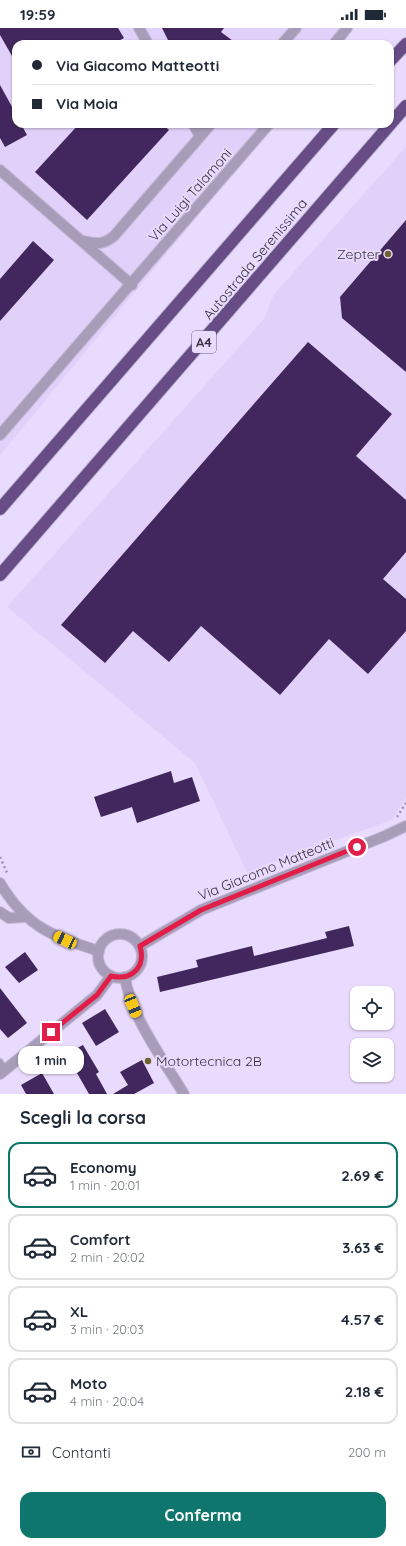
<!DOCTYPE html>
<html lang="it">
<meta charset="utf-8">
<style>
body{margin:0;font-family:Quicksand,sans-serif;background:#f6f6f7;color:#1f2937;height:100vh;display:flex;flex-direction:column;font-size:15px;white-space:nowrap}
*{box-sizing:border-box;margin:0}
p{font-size:13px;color:#747a83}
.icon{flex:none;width:22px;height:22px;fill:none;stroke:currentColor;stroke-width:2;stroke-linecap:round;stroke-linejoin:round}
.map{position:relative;height:1066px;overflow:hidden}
.drawer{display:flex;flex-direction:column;background:#fff;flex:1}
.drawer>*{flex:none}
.guide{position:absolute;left:12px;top:12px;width:382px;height:88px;border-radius:12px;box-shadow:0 1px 3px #0004;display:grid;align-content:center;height:88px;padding:0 20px;background:#fff}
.controls{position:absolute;left:350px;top:958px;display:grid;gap:8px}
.controls a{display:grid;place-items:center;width:44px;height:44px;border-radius:8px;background:#fff;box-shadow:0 1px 3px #0004;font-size:20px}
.end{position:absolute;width:18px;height:18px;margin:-9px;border:5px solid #e11d48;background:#fff;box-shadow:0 0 0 2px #fff}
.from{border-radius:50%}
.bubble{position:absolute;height:28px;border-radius:12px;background:#fff;box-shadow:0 1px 3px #0004;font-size:13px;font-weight:700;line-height:28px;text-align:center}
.car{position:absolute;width:12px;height:24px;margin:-12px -6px;border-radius:5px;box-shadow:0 0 3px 1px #0007;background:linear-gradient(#f5c518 24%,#345 0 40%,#f5c518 0 76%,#345 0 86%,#f5c518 0)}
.guide b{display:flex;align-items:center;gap:14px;height:38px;font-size:15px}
.guide b+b{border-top:1px solid #e0e1e3}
.guide i{width:10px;height:10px;background:#1f2937}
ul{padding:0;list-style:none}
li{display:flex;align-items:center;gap:12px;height:66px;margin:0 8px 6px;padding:0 12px;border:2px solid #e0e1e3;border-radius:12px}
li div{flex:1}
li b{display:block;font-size:15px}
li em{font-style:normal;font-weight:700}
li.active{border-color:#0f766e}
li>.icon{width:36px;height:36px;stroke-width:1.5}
h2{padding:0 20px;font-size:18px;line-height:48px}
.pay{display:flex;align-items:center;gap:10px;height:44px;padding:0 20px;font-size:15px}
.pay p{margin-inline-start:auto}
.button{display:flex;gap:8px;margin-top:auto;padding:8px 20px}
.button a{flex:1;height:46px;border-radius:12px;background:#0f766e;color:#fff;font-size:16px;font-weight:700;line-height:46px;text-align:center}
.status{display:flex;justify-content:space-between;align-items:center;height:28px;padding:0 20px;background:#fff;direction:ltr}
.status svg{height:11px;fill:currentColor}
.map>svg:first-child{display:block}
</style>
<div class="status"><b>19:59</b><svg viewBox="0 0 49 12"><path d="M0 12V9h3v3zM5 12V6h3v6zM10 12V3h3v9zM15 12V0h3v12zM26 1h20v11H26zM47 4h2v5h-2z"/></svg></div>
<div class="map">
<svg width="406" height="1066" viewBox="0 0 406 1066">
<rect width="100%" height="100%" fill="#e9dbfd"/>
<!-- built -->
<g fill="#e1d0f9">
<polygon points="0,0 354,0 341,16 16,16 16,96 274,96 0,427"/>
<polygon points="406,119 406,769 392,792 247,844 195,735 7,579 264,291 274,266"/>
</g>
<!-- building -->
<g fill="#41275d">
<polygon points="0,0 118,0 124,10 113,16 16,16 16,35 0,7"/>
<polygon points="162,0 224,0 221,4 237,16 170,16"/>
<polygon points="0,57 16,86 16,96 21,96 27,107 5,119 0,110"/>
<polygon points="79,96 162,96 169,102 87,192 35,144"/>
<polygon points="406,192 406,344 342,290 340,269"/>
<polygon points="33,213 54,232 0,293 0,251"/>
<polygon points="308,314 392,386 356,428 406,472 406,524 383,551 406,571 406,603 368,646 329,611 280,667 201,598 169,634 133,603 105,635 61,597"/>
<polygon points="171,743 174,755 192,749 200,773 137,795 132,779 101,789 94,769"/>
<polygon points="349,898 354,918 160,964 157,949 198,939 196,932 252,918 254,928 327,910 325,904"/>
<polygon points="25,924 38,942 19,955 5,939"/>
<polygon points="0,960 27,995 8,1010 0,1001"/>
<polygon points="105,981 119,1004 96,1018 82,995"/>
<polygon points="83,1017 99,1044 96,1046 107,1066 89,1066 66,1026"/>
<polygon points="142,1032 154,1055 134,1066 113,1066 128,1057 120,1044"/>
<polygon points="42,1045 54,1066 26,1066 21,1057"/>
</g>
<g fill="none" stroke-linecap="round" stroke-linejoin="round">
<!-- service casing -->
<g stroke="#c6b9d7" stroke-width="8">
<polyline id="service" points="0,1034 5,1042"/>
</g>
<!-- minor casing -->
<g stroke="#c6b9d7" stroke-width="12">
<g id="minor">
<polyline points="139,0 148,16"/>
<polyline points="282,16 296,0"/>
<polyline points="334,16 347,0"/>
<polyline points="193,96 200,108"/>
<polyline points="0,142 132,257"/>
<path d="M83 213C97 216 103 217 114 208L211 96"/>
<polyline points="0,407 269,96"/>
<path d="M0 855C26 899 52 908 99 923"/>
<polyline points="0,884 9,890 25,889"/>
<circle cx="120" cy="928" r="22"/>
<polyline points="140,918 201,882 385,808 406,798"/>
<path d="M125 949C130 987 164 1033 184 1066"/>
<polyline points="0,1046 97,967 111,948"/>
</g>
</g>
<!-- motorway casing -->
<g stroke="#c6b9d7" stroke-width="14">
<g id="motorway">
<polyline points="390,33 406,16"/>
<polyline points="0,481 334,96"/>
<polyline points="0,547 406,78"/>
</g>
</g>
<!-- path -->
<g stroke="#9f95ae" stroke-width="2.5" stroke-dasharray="2 3" stroke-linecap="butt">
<polyline points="397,789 406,775"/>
<polyline points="0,829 8,847"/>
</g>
<!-- service -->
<use href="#service" stroke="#a89db9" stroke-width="6"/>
<!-- minor -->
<use href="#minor" stroke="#a89db9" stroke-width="10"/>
<!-- motorway -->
<use href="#motorway" stroke="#674c86" stroke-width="12"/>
</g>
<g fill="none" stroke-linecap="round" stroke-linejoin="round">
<!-- route -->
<path stroke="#e11d48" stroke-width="5" d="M51 1004 97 967 111 948C132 953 146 939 140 918L201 882 357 819"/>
</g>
<!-- markers -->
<g fill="#70622f" stroke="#e9dbfd" stroke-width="1.5">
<circle cx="388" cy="226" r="4"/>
<circle cx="148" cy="1033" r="4"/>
</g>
<g text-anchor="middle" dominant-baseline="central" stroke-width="4" stroke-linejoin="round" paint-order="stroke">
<!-- shield labels -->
<rect fill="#e9dbfd" stroke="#6d6579" stroke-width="1" x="192" y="303" width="24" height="22" rx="3"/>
<g font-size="13" font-weight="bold" fill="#383240">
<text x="204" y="314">A4</text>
</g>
<!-- street labels -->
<g font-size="14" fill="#383240" stroke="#e9dbfd">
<text transform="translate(190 167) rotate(-49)">Via Luigi Talamoni</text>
<text transform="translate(255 231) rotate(-50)">Autostrada Serenissima</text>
<text transform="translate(266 841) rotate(-22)">Via Giacomo Matteotti</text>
</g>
<!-- poi labels -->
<g font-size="14" fill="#383240" stroke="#e9dbfd" text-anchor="end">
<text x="380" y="226">Zepter</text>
<text x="156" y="1033" text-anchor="start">Motortecnica 2B</text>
</g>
</g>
</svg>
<div class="controls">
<a><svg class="icon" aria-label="locate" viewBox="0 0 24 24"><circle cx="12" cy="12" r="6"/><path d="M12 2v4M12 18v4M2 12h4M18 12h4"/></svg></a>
<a><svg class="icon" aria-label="layers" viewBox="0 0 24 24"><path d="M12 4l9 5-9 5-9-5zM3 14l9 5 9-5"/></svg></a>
</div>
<i class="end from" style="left:357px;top:819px"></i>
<i class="end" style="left:51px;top:1004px"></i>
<div class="bubble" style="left:18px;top:1018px;width:66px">1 min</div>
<i class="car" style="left:65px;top:912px;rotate:295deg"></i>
<i class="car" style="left:133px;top:978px;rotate:158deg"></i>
<div class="guide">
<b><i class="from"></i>Via Giacomo Matteotti</b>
<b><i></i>Via Moia</b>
</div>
</div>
<section class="drawer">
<h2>Scegli la corsa</h2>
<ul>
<li class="active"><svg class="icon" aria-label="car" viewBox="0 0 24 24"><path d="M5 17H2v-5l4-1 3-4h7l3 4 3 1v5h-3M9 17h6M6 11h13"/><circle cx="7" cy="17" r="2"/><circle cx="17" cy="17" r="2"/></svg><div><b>Economy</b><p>1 min · 20:01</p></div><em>2.69 €</em></li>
<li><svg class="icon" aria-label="car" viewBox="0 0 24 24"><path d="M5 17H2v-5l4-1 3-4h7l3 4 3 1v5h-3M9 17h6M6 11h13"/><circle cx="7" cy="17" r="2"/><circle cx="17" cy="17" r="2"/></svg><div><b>Comfort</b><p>2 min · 20:02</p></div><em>3.63 €</em></li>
<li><svg class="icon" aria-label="car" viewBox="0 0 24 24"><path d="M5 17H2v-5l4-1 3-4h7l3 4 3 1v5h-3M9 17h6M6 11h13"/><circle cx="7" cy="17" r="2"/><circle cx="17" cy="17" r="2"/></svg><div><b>XL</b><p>3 min · 20:03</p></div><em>4.57 €</em></li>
<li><svg class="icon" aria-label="car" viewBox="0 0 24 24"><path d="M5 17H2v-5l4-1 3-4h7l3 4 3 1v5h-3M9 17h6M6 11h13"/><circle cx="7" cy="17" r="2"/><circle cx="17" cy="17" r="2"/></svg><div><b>Moto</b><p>4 min · 20:04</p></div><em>2.18 €</em></li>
</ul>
<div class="pay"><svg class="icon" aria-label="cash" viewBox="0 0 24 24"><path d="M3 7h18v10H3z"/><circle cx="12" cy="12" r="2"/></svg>Contanti<p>200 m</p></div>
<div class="button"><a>Conferma</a></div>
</section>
